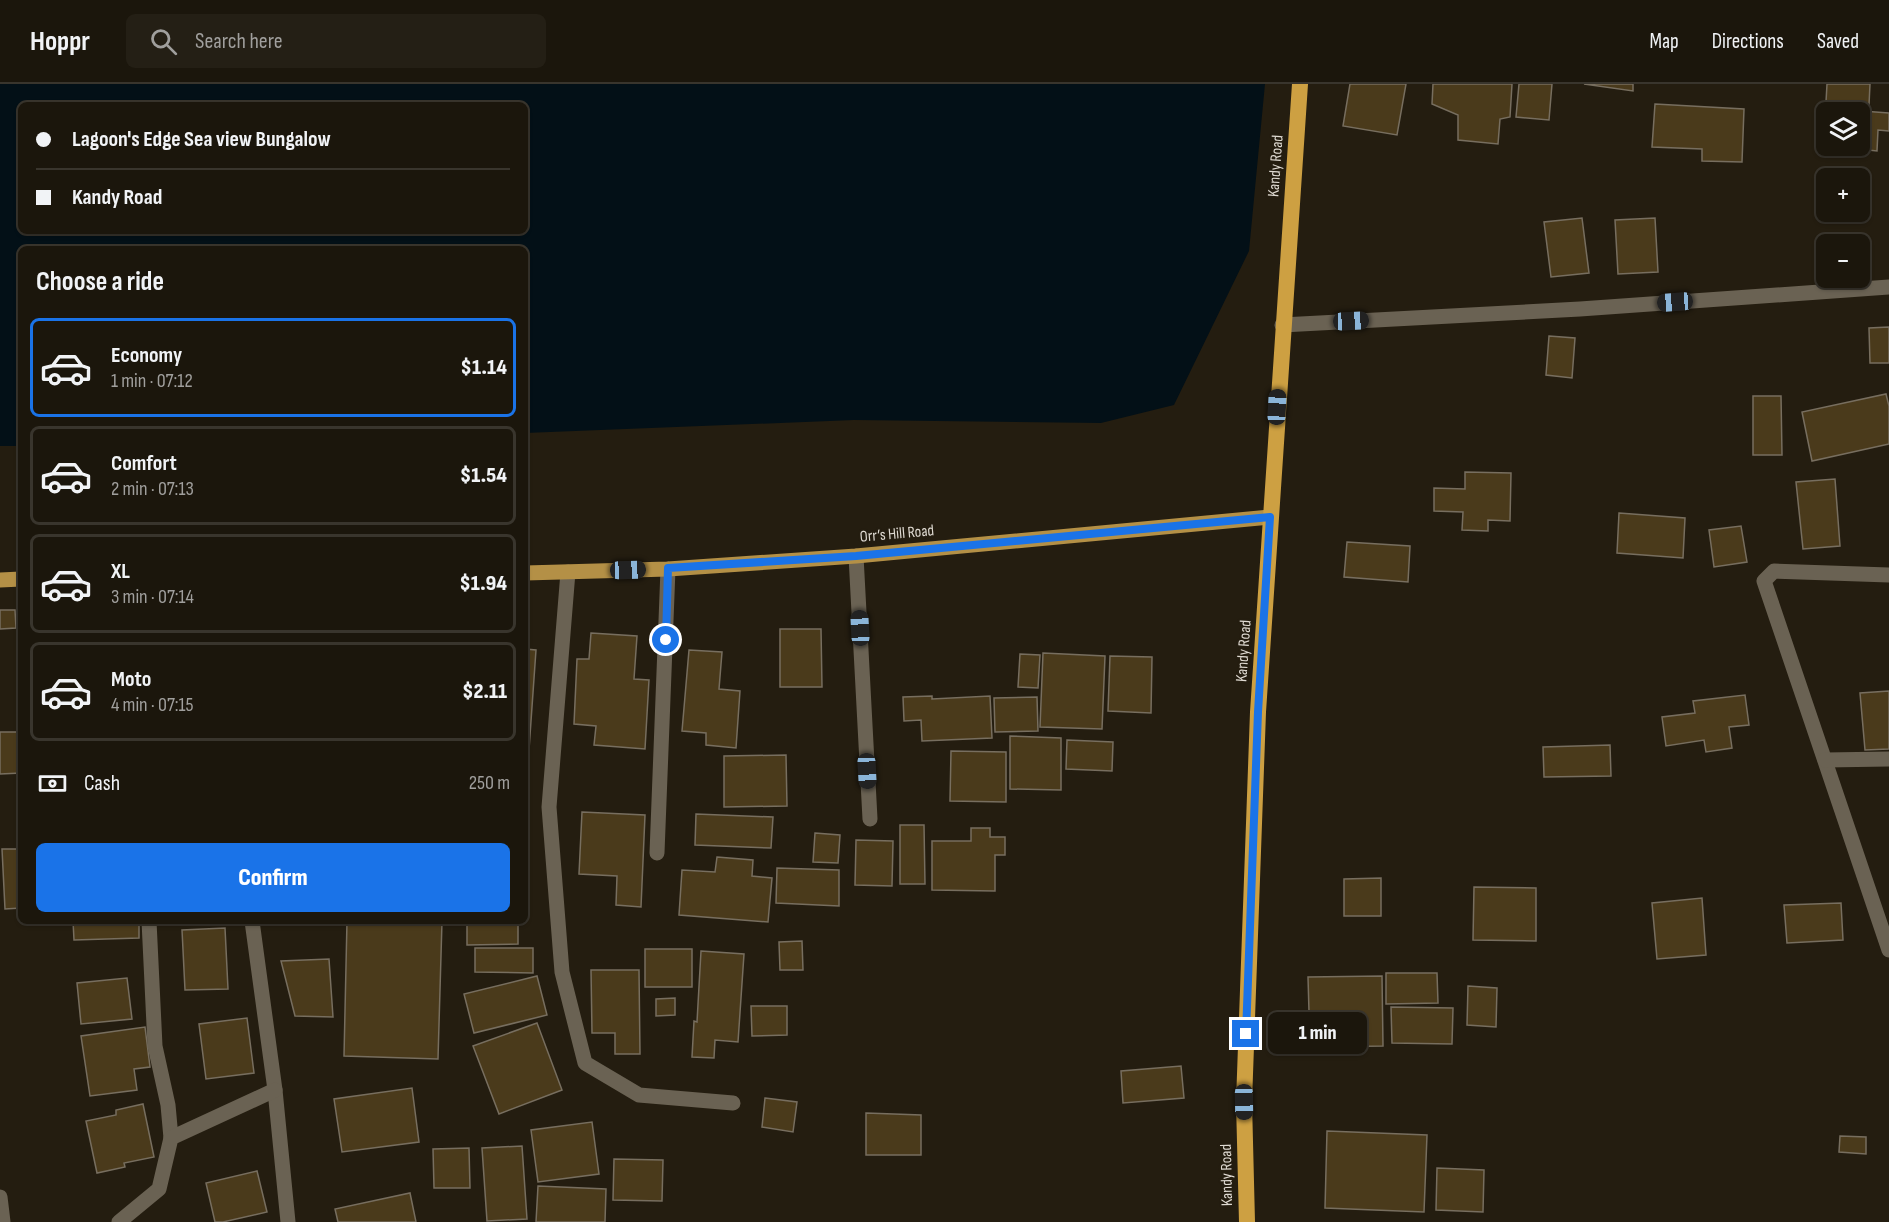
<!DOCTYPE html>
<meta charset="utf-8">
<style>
body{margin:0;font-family:"Sofia Sans Condensed",sans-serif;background:#241f15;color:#f1f3f6;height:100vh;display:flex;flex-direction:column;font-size:22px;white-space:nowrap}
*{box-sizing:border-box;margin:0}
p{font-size:20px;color:#a09f9d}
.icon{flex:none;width:33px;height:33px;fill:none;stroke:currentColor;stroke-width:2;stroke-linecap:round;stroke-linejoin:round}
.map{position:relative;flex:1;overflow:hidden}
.side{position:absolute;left:18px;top:162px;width:510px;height:678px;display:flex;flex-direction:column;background:#1b160c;border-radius:9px;box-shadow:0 2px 4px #0004,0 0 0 2px #39352d}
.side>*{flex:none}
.top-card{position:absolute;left:18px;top:18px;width:510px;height:132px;border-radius:9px;box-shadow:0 2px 4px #0004,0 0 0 2px #39352d;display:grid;align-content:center;height:132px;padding:0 18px;background:#1b160c}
.tools{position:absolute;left:1816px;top:18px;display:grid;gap:12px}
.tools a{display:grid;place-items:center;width:54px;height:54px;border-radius:9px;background:#1b160c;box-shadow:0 2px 4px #0004,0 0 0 2px #39352d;font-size:30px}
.end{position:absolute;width:27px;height:27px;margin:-14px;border:8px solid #1a73e8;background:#fff;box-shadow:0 0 0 3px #fff}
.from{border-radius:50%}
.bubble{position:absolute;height:42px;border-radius:9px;background:#1b160c;box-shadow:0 2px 4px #0004,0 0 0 2px #39352d;font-size:20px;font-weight:800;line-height:42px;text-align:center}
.car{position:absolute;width:18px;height:36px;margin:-18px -9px;border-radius:8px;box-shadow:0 0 4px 2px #0007;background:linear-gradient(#222 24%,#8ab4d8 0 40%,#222 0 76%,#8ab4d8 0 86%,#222 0)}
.top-card b{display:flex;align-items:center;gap:21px;height:57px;font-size:22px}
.top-card b+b{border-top:2px solid #39352d}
.top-card i{width:15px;height:15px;background:#f1f3f6}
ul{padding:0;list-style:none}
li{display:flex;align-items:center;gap:18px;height:99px;margin:0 12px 9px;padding:0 6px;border:3px solid #39352d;border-radius:9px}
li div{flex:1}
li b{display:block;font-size:22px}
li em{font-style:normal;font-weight:800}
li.selected{border-color:#1a73e8}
li>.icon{width:54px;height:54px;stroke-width:1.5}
h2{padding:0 18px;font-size:27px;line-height:72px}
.pay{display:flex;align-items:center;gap:15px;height:66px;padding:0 18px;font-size:22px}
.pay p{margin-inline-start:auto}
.primary-button{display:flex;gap:12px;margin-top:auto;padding:12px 18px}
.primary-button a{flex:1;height:69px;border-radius:9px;background:#1a73e8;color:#fff;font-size:24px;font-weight:800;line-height:69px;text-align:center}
header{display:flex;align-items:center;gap:36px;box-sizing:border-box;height:84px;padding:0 30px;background:#1b160c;border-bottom:2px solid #39352d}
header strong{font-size:28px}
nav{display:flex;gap:33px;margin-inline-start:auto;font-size:21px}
.search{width:420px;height:54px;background:#241f15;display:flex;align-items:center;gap:15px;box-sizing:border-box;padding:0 21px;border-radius:9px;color:#a09f9d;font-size:22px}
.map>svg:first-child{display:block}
</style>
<header>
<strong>Hoppr</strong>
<div class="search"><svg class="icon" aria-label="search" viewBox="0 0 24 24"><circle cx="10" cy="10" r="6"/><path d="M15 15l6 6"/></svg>Search here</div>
<nav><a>Map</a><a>Directions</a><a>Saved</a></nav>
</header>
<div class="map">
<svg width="1889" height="1138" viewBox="0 0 1889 1138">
<rect width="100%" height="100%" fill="#241d10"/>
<!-- water -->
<path fill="#031017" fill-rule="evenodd" d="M0 0H1265L1249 167 1174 321 1101 339 854 336 525 349V165H21V362H0ZM21 21H525V147H21Z"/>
<!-- building -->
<g fill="#4a3a1b" stroke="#776e5f" stroke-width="1.5">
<polygon points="1350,0 1406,0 1397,51 1343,42"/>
<polygon points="1433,0 1512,0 1510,33 1500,35 1498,60 1458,56 1458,31 1432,20"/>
<polygon points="1519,0 1552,0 1549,36 1516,33"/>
<polygon points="1584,0 1633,0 1633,7"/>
<polygon points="1827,0 1870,0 1869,21 1826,18"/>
<polygon points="1655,20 1744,25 1742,78 1702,77 1702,65 1652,63"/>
<polygon points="1862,27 1889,29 1889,47 1878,46 1877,67 1859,65"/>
<polygon points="1582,134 1589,189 1551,193 1544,138"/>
<polygon points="1655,134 1658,188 1618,190 1615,136"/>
<polygon points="1889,243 1889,279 1870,279 1869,244"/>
<polygon points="1549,252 1575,254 1572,294 1546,291"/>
<polygon points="1886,310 1889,322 1889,360 1812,377 1802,328"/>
<polygon points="1753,312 1781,312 1782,371 1753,371"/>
<polygon points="1465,388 1511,389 1510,437 1488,436 1488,447 1462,446 1463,428 1434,427 1434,404 1465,405"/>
<polygon points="1835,395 1840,462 1803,465 1796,398"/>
<polygon points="1619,429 1685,434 1683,474 1617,469"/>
<polygon points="1741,442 1747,478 1714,483 1709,446"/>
<polygon points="1347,458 1410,462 1408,498 1344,493"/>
<polygon points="0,526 15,526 16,544 0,545"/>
<polygon points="780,545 821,545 822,603 780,603"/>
<polygon points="591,549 637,552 634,595 649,596 645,665 594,661 596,642 574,640 577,575 589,575"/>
<polygon points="525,565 536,566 527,694 525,694"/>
<polygon points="689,566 722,568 719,605 740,607 736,664 706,661 706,649 682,647"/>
<polygon points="1043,569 1105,572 1102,645 1040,643"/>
<polygon points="1020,570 1040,571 1038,604 1018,603"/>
<polygon points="1110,572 1152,573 1151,629 1108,627"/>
<polygon points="1889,607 1889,665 1865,666 1860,609"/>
<polygon points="1745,611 1749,641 1729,643 1732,664 1706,668 1704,656 1666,662 1662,633 1695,629 1693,617"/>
<polygon points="932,612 932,615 990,612 992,654 922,657 921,636 904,637 903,613"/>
<polygon points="1037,613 1038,647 995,648 994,614"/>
<polygon points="0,648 21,648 21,689 0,690"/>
<polygon points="1010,652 1061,654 1061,706 1010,705"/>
<polygon points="1067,656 1113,658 1112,687 1066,685"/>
<polygon points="1610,661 1611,692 1544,693 1543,663"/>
<polygon points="951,667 1006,668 1006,718 950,717"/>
<polygon points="786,671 787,722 724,723 724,672"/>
<polygon points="582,728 645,731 641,823 616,821 617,792 579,790"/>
<polygon points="696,730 773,733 771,764 695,761"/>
<polygon points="900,741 924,741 925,800 900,800"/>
<polygon points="971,744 990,744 990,753 1005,753 1005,771 995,771 995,807 932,806 932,757 971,757"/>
<polygon points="815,749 840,751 838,779 813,778"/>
<polygon points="856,756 893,757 892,802 855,801"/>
<polygon points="2,765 21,765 21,824 5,825"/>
<polygon points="717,773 753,776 752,792 772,794 768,838 679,831 682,786 715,788"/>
<polygon points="777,784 839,786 839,822 776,819"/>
<polygon points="1381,794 1381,832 1344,832 1344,795"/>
<polygon points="1474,803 1536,804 1536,857 1473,856"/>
<polygon points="1702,814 1706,871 1657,875 1652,819"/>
<polygon points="1841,819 1843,856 1787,859 1784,821"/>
<polygon points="73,837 139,837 139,854 74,856"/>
<polygon points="347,837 442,837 438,975 344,972"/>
<polygon points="467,837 518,837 518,860 467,861"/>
<polygon points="225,844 228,905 185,906 182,846"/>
<polygon points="802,857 803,886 780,886 779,858"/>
<polygon points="475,864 533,864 533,889 475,888"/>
<rect x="645" y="865" width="47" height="38"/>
<polygon points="701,867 744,870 738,958 715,956 714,974 692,973 694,937 697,938"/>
<polygon points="329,875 333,933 295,932 281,877"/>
<polygon points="591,886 639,886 640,970 615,970 615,949 592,949"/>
<polygon points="1386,889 1437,889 1438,919 1386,920"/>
<polygon points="537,892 547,931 474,949 464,910"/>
<polygon points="1382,892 1383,962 1310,963 1308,893"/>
<polygon points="127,894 132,935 81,940 77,899"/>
<polygon points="1468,902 1497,904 1496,943 1467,941"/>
<polygon points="675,914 675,931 656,932 656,915"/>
<polygon points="751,922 787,922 787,951 752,952"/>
<polygon points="1391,923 1453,924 1452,960 1392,959"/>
<polygon points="247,934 254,989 206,995 199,940"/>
<polygon points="537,939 562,1006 499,1030 473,962"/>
<polygon points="145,943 150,983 134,985 137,1006 90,1012 81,952"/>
<polygon points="1181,982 1184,1014 1123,1019 1121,987"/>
<polygon points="412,1004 419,1058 342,1068 334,1015"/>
<polygon points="765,1014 797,1018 793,1048 762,1043"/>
<polygon points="143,1020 154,1073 124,1079 125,1083 97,1089 86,1037 116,1031 116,1026"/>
<polygon points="866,1029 921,1031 921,1071 866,1071"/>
<polygon points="592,1038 599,1090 538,1098 531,1046"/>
<polygon points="1327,1047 1427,1051 1424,1128 1325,1124"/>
<polygon points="1840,1052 1866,1053 1866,1070 1839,1068"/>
<polygon points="522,1062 527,1135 487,1137 482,1064"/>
<polygon points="469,1064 470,1104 434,1104 433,1065"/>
<polygon points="614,1075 663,1076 662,1117 613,1116"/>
<polygon points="1437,1084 1484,1086 1483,1128 1436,1126"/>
<polygon points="257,1087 267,1128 223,1138 215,1138 206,1099"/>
<polygon points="538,1102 606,1105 605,1138 536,1138"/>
<polygon points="410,1109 416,1138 338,1138 335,1125"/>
</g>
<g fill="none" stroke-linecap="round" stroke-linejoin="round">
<!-- minor -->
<g stroke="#6a6253" stroke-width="15">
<polyline points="1282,241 1580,225 1889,203"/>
<polyline points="856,472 870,735"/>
<polyline points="568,488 549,723 562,888 585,979 639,1011 733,1019"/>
<polyline points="1889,491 1774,487 1764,497 1889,866"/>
<polyline points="1825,676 1889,675"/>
<polyline points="657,769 668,485"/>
<polyline points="149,837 155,962 168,1021 171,1054"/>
<polyline points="252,837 275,1006 288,1138"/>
<polyline points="0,1113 3,1138"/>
<polyline points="119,1138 159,1105 171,1054 275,1006"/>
</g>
<!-- primary -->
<g stroke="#b49046" stroke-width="15">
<polyline points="525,489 668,485 856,472 1270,433"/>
<polyline points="0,496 21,495"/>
</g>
<!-- trunk -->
<polyline stroke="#cda042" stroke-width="16" points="1247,1138 1244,1018 1258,628 1300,0"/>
</g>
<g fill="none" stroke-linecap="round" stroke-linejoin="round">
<!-- route -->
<polyline stroke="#1a73e8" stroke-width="8" points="666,556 668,484 856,472 1270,433 1258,628 1246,950"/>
</g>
<g text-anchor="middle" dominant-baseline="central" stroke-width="4.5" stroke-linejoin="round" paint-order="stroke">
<!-- street labels -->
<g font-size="16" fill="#dfdad2" stroke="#241d10">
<text transform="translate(1276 82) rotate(-86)">Kandy Road</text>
<text transform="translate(897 450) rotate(-5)">Orr’s Hill Road</text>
<text transform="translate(1244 567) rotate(-86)">Kandy Road</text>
<text transform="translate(1227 1091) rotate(-91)">Kandy Road</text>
</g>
</g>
</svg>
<div class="tools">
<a><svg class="icon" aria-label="layers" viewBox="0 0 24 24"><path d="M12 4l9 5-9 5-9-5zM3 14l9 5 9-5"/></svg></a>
<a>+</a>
<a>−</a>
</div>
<i class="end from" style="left:666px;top:556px"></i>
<i class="end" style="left:1246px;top:950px"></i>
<div class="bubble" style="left:1268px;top:928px;width:99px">1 min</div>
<i class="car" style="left:1675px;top:218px;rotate:266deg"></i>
<i class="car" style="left:1351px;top:237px;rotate:87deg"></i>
<i class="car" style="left:1277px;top:323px;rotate:3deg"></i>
<i class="car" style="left:628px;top:486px;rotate:88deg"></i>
<i class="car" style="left:860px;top:544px;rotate:357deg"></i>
<i class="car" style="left:867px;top:687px;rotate:177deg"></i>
<i class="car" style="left:1244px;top:1018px;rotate:179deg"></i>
<div class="top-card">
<b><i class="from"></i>Lagoon's Edge Sea view Bungalow</b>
<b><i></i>Kandy Road</b>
</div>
<section class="side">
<h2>Choose a ride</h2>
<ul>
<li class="selected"><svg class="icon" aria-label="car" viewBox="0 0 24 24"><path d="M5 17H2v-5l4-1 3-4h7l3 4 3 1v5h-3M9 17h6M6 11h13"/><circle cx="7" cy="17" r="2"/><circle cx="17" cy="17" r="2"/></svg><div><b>Economy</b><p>1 min · 07:12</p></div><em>$1.14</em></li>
<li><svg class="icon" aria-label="car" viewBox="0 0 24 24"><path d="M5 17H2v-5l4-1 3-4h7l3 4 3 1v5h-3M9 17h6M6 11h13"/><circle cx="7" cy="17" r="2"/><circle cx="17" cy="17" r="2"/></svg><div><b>Comfort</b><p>2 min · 07:13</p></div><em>$1.54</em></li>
<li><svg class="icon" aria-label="car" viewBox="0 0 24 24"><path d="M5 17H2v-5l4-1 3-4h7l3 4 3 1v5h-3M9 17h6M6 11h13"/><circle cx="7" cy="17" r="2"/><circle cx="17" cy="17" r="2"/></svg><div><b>XL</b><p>3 min · 07:14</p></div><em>$1.94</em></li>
<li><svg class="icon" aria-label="car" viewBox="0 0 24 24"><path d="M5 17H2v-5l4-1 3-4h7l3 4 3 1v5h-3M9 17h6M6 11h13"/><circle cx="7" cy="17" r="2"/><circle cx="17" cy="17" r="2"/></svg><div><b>Moto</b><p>4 min · 07:15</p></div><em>$2.11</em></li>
</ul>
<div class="pay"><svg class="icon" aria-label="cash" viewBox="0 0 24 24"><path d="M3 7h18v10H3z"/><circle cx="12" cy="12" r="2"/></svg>Cash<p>250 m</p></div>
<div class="primary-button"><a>Confirm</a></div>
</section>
</div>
